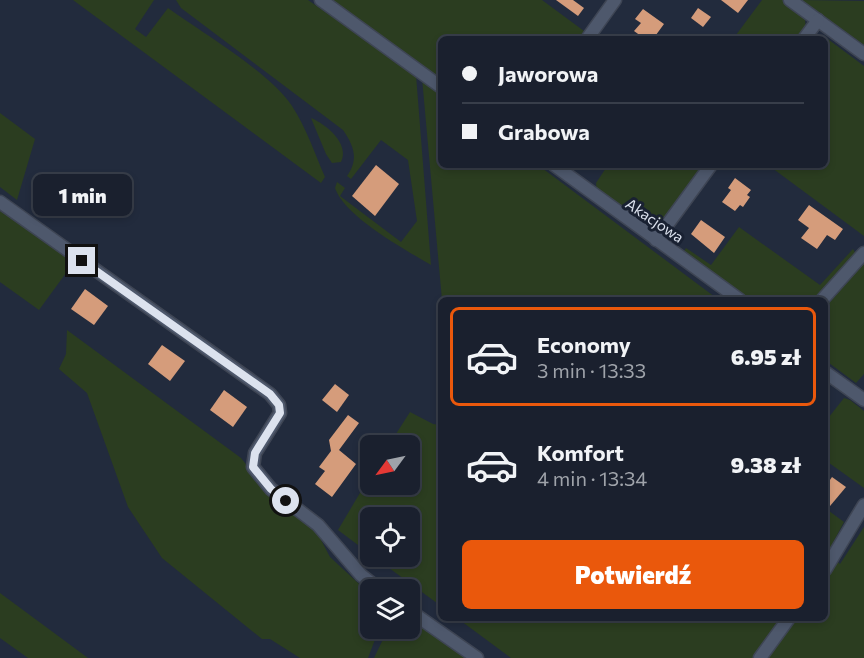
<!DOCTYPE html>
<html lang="pl">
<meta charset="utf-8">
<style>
body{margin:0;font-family:Commissioner,sans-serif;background:#272d3a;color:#f1f3f6;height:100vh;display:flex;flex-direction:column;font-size:22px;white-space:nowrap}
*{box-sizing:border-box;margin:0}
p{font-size:20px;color:#9fa3aa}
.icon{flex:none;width:33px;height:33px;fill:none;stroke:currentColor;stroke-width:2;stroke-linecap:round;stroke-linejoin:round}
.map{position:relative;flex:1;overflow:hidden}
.panel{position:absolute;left:438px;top:297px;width:390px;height:324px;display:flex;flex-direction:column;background:#1a202e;border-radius:9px;box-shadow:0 3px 9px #0003,0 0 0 2px #383e4a}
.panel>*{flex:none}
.top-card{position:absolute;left:438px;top:36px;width:390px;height:132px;border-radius:9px;box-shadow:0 3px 9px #0003,0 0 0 2px #383e4a;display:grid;align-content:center;height:132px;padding:0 24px;background:#1a202e}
.needle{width:39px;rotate:237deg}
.tools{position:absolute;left:360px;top:435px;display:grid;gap:12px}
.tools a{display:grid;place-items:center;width:60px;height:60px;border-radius:9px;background:#1a202e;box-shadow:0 3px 9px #0003,0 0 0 2px #383e4a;font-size:30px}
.end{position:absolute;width:27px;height:27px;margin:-14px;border:8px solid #dce2ee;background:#111;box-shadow:0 0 0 3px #111}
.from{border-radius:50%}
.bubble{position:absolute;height:42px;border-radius:9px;background:#1a202e;box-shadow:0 3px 9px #0003,0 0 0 2px #383e4a;font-size:20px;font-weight:800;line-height:42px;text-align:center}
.top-card b{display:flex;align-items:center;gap:21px;height:57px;font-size:22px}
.top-card b+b{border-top:2px solid #383e4a}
.top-card i{width:15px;height:15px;background:#f1f3f6}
ul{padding:10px 0 0;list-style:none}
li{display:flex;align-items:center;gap:18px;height:99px;margin:0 12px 9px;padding:0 12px;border:3px solid transparent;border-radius:9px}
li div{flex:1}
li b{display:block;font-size:22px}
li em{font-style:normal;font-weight:800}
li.active{border-color:#ea580c}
li>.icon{width:54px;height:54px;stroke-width:1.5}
.cta{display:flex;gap:12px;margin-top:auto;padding:12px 24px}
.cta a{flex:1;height:69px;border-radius:9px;background:#ea580c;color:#fff;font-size:24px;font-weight:800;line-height:69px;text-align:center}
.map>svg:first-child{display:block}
</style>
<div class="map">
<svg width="864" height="658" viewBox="0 0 864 658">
<rect width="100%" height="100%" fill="#222b3d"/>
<!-- green -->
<g fill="#2b3d20">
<path d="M73 0H154L135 29 146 37 168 8C201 32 271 73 292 106 306 127 315 154 325 177L321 183Z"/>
<path d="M176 0H308L416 75 431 265C404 249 345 217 335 188L337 182 345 188 340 196 401 242 417 221 408 160 381 140 351 179 347 176C359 159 354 146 343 130L181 8Z"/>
<polygon points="328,0 542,0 584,31 578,39 441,39 441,81"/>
<polygon points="762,0 783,0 805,20 806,29 798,39 733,39"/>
<polygon points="801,0 864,1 864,45"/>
<polygon points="819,36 825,37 864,66 864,236 768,165 825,165 825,39 815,39"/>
<polygon points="422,78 441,92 441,165 538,165 719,300 442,300"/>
<polygon points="0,113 35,139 17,200 0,187"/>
<path d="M311 118C326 124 350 144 341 162L332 163 326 154Z"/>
<polygon points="608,165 702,165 663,220 655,227 650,228 597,192 596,183"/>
<polygon points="0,211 74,262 39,310 0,282"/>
<polygon points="739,227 820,285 853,249 856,254 813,300 747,300 684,251 686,248 711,265"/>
<polygon points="864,262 864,374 856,383 825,360 825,308"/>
<polygon points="67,330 241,458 253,473 308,523 319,536 330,557 370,594 370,628 379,629 368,658 300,658 270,639 262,639 162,558 128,507 87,393 59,369 66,354"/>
<polygon points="844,398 850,400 864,411 864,488 825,460 825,422"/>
<polygon points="410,412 433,424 441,425 441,606 374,557 410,556 410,518 370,518 370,554 338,530 370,476 370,484 410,484 410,446 389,445"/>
<polygon points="825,508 844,522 828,552 840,564 864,527 864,658 511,658 457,618 825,618"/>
<polygon points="0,593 88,658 28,658 0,638"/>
<polygon points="410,617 466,658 374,658 388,629 410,628"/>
</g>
<!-- building -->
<g fill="#d59c7b">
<polygon points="556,0 573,0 584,8 578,16"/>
<polygon points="721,0 748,0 738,13"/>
<polygon points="698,8 711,17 703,27 691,18"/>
<polygon points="643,9 664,24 653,39 645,39 634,31 641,23 635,19"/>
<polygon points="376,165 399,184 375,216 352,196"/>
<polygon points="735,178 751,190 747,195 750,197 743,207 740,205 735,211 722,202 731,190 728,188"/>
<polygon points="809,205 843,229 835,240 827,235 817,249 801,238 809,228 798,220"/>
<polygon points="701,220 725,237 714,253 691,234"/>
<polygon points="85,289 108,306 94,325 71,309"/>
<polygon points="162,345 185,361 170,381 148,364"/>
<polygon points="335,384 349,395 337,412 322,400"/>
<polygon points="224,390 247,407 233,427 210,410"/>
<polygon points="348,415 359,423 339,450 356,464 332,497 315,484 325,471 319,467 331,451 329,440"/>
<polygon points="832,477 846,487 825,512 825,487"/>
</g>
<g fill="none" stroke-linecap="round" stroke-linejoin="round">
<!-- minor casing -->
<g stroke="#3e4554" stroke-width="15">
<g id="minor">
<polyline points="321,0 441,87"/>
<polyline points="790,0 864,54"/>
<polyline points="587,39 615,0"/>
<polyline points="804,39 818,20"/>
<polyline points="554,165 740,300"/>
<polyline points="0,202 270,394 279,405 280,413 255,453 253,467 271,489 318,525 361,575 380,590"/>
<polyline points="656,240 711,165"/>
<polyline points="822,300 864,253"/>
<polyline points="825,372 864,400"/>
<polyline points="825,570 864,505"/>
<polyline points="410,611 477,658"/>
<polyline points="760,658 789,618"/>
</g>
</g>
<!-- minor -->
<use href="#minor" stroke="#4e586c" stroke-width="12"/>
</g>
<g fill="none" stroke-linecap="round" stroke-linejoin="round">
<!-- route -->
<polyline stroke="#dce2ee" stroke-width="8" points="82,261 270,394 279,405 280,413 255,453 253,467 271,489 286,501"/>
</g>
<g text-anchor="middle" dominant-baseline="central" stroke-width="6" stroke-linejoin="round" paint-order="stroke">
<!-- street labels -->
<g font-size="15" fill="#dce2ee" stroke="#192132">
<text transform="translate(655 220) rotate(34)">Akacjowa</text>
</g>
</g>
</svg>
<div class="tools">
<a><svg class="needle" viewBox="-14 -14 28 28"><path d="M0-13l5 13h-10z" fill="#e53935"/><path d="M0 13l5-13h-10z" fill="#9fa3aa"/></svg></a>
<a><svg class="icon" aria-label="locate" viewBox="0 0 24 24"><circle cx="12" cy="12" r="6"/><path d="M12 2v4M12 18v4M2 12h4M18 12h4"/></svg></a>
<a><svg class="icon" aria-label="layers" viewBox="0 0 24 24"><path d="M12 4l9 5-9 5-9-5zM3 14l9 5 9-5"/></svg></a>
</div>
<i class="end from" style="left:286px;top:501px"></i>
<i class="end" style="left:82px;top:261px"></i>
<div class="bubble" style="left:33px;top:174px;width:99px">1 min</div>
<div class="top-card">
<b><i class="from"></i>Jaworowa</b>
<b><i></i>Grabowa</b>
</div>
<section class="panel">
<ul>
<li class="active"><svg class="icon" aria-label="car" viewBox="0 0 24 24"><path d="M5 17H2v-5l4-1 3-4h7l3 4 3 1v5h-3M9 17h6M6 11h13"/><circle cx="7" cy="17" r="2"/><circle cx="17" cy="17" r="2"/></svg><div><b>Economy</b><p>3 min · 13:33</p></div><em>6.95 zł</em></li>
<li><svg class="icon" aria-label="car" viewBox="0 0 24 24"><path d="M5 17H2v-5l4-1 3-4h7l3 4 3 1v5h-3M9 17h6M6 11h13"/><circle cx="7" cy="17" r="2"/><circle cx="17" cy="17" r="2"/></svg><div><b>Komfort</b><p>4 min · 13:34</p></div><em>9.38 zł</em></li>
</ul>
<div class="cta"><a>Potwierdź</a></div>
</section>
</div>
